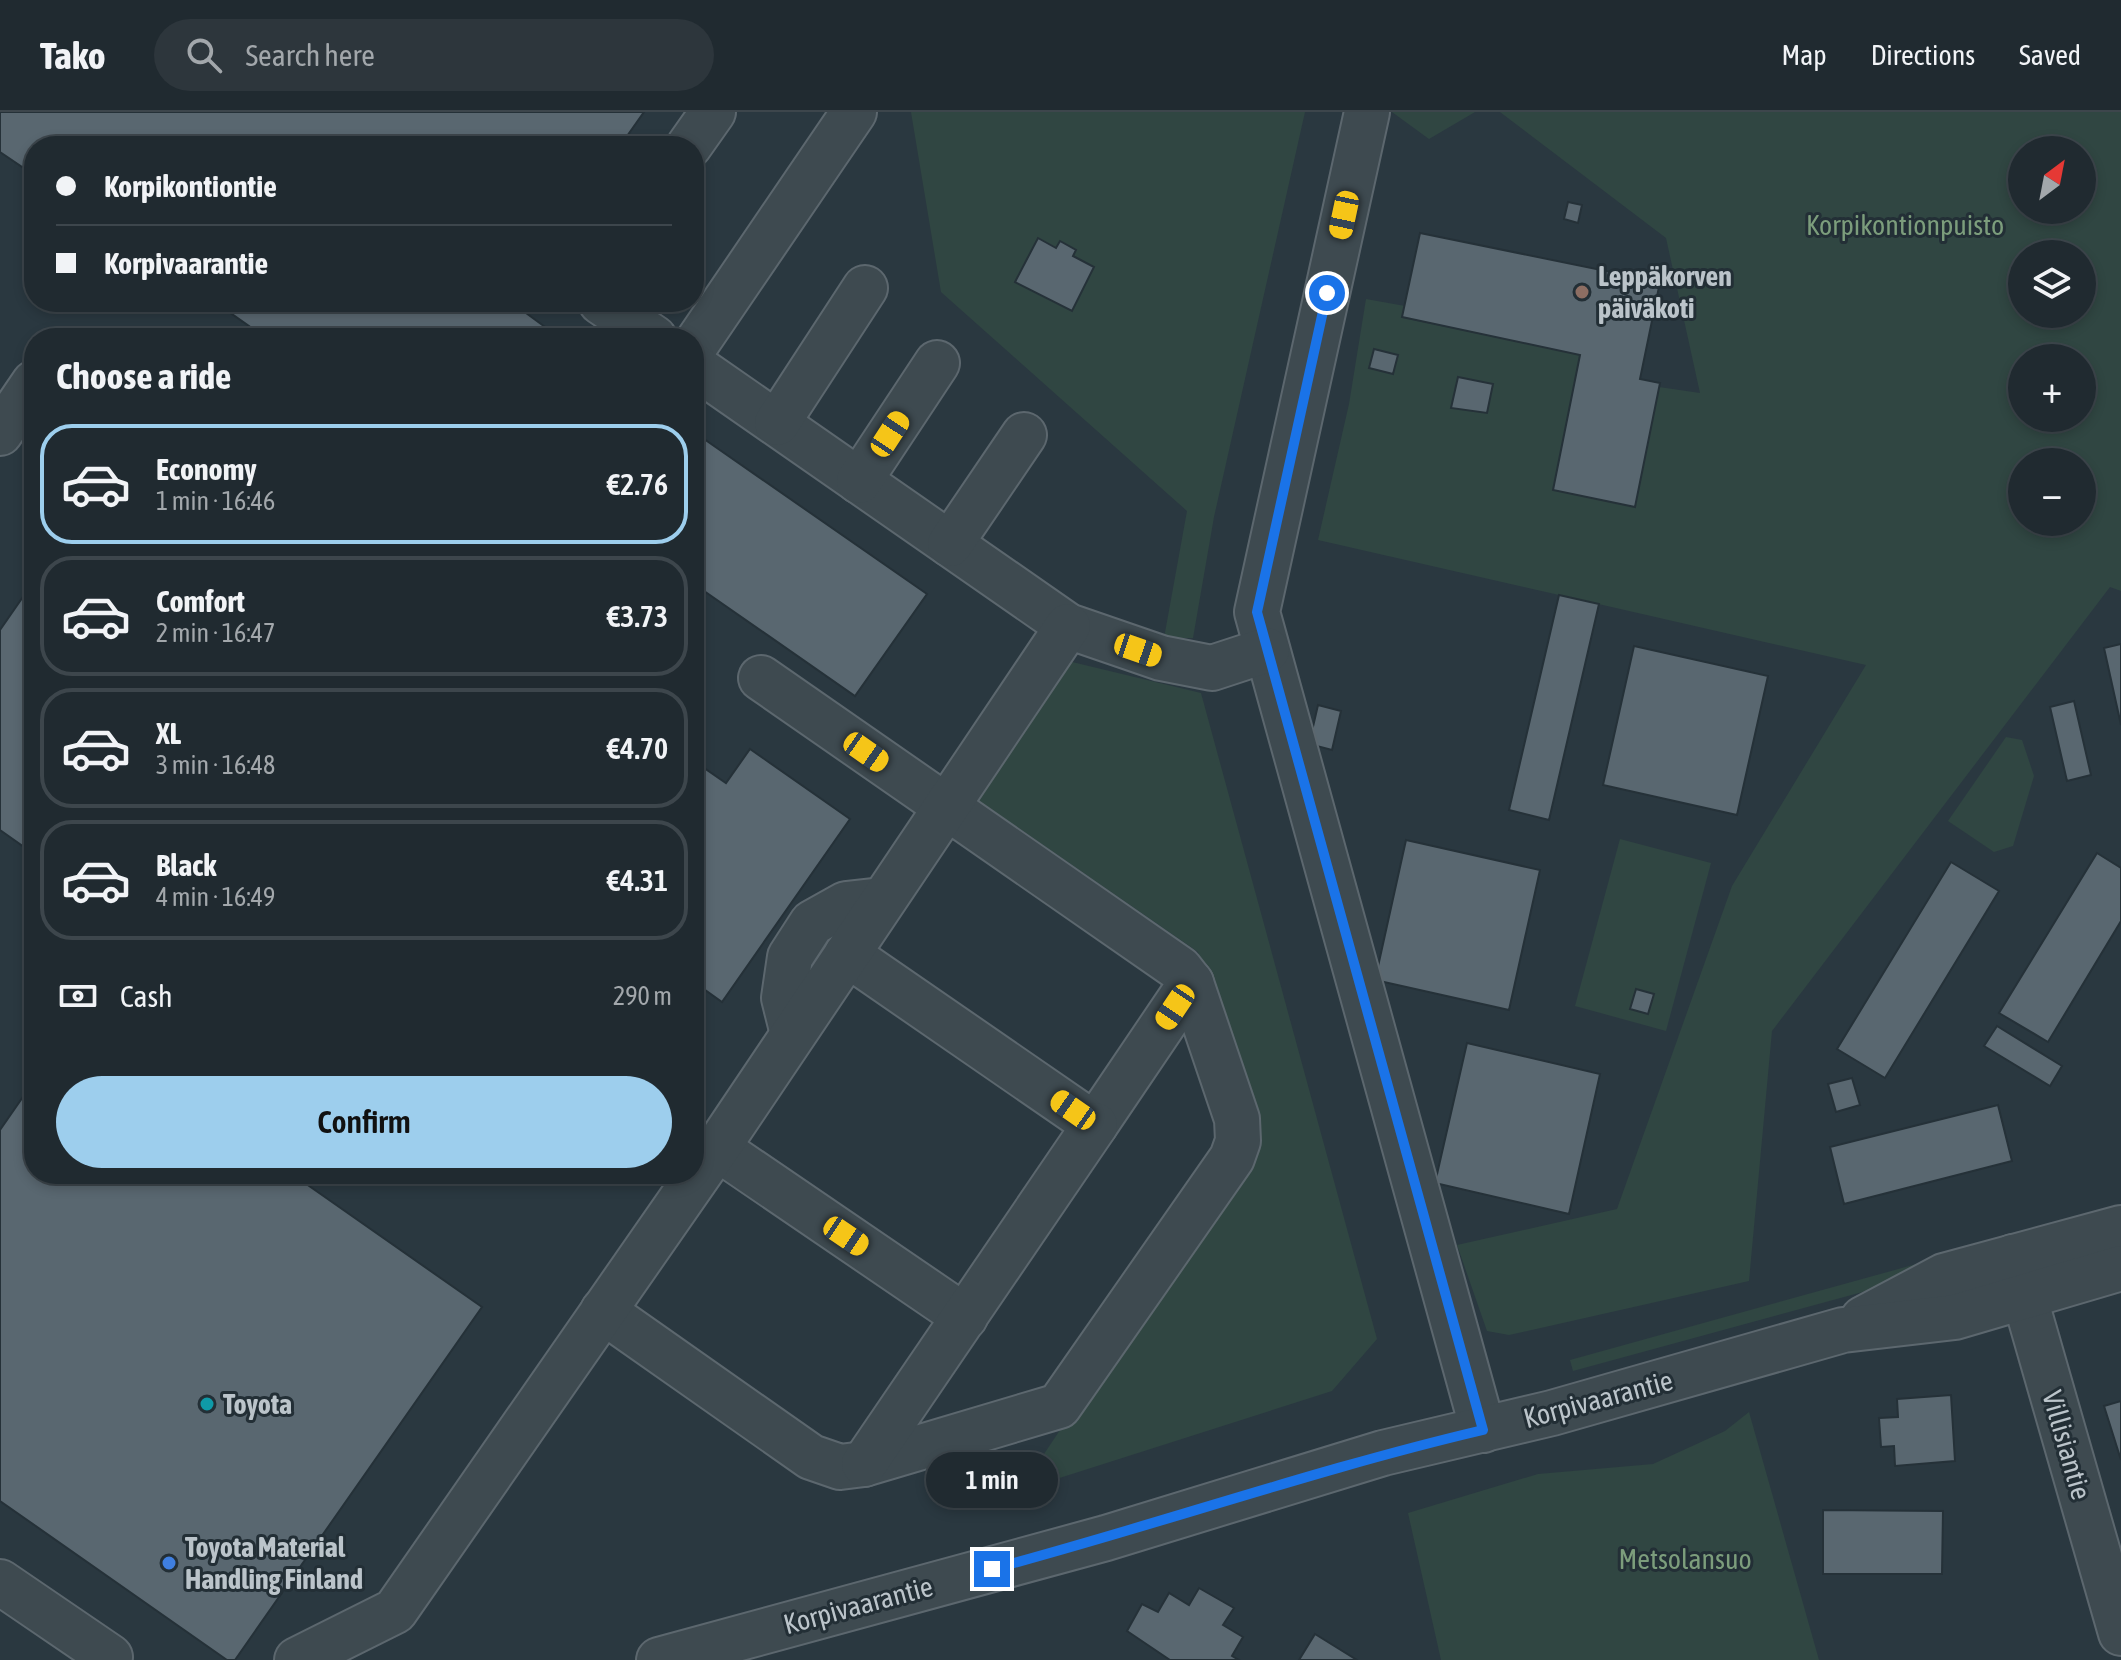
<!DOCTYPE html>
<meta charset="utf-8">
<style>
body{margin:0;font-family:"Asap Condensed",sans-serif;background:#2d363c;color:#f1f3f6;height:100vh;display:flex;flex-direction:column;font-size:30px;white-space:nowrap}
*{box-sizing:border-box;margin:0}
p{font-size:26px;color:#a2a7ab}
.icon{flex:none;width:44px;height:44px;fill:none;stroke:currentColor;stroke-width:2;stroke-linecap:round;stroke-linejoin:round}
.map{position:relative;flex:1;overflow:hidden}
.side{position:absolute;left:24px;top:216px;width:680px;height:856px;display:flex;flex-direction:column;background:#202a30;border-radius:32px;box-shadow:0 4px 12px #0003,0 0 0 2px #3d464c}
.side>*{flex:none}
.guide{position:absolute;left:24px;top:24px;width:680px;height:176px;border-radius:32px;box-shadow:0 4px 12px #0003,0 0 0 2px #3d464c;display:grid;align-content:center;height:176px;padding:0 32px;background:#202a30}
.needle{width:52px;rotate:32deg}
.tools{position:absolute;left:2008px;top:24px;display:grid;gap:16px}
.tools a{display:grid;place-items:center;width:88px;height:88px;border-radius:50%;background:#202a30;box-shadow:0 4px 12px #0003,0 0 0 2px #3d464c;font-size:40px}
.end{position:absolute;width:36px;height:36px;margin:-18px;border:10px solid #1a73e8;background:#fff;box-shadow:0 0 0 4px #fff}
.from{border-radius:50%}
.bubble{position:absolute;height:56px;border-radius:28px;background:#202a30;box-shadow:0 4px 12px #0003,0 0 0 2px #3d464c;font-size:26px;font-weight:600;line-height:56px;text-align:center}
.car{position:absolute;width:24px;height:48px;margin:-24px -12px;border-radius:10px;box-shadow:0 0 6px 2px #0007;background:linear-gradient(#f5c518 24%,#345 0 40%,#f5c518 0 76%,#345 0 86%,#f5c518 0)}
.guide b{display:flex;align-items:center;gap:28px;height:76px;font-size:30px}
.guide b+b{border-top:2px solid #3d464c}
.guide i{width:20px;height:20px;background:#f1f3f6}
ul{padding:0;list-style:none}
li{display:flex;align-items:center;gap:24px;height:120px;margin:0 16px 12px;padding:0 16px;border:4px solid #3d464c;border-radius:32px}
li div{flex:1}
li b{display:block;font-size:30px}
li em{font-style:normal;font-weight:600}
li.current{border-color:#9dceed}
li>.icon{width:72px;height:72px;stroke-width:1.5}
h2{padding:0 32px;font-size:36px;line-height:96px}
.pay{display:flex;align-items:center;gap:20px;height:88px;padding:0 32px;font-size:30px}
.pay p{margin-inline-start:auto}
.primary-button{display:flex;gap:16px;margin-top:auto;padding:16px 32px}
.primary-button a{flex:1;height:92px;border-radius:48px;background:#9dceed;color:#111;font-size:32px;font-weight:600;line-height:92px;text-align:center}
header{display:flex;align-items:center;gap:48px;box-sizing:border-box;height:112px;padding:0 40px;background:#202a30;border-bottom:2px solid #3d464c}
header strong{font-size:38px}
nav{display:flex;gap:44px;margin-inline-start:auto;font-size:28px}
.search{width:560px;height:72px;background:#2d363c;display:flex;align-items:center;gap:20px;box-sizing:border-box;padding:0 28px;border-radius:44px;color:#a2a7ab;font-size:30px}
.map>svg:first-child{display:block}
</style>
<header>
<strong>Tako</strong>
<div class="search"><svg class="icon" aria-label="search" viewBox="0 0 24 24"><circle cx="10" cy="10" r="6"/><path d="M15 15l6 6"/></svg>Search here</div>
<nav><a>Map</a><a>Directions</a><a>Saved</a></nav>
</header>
<div class="map">
<svg width="2121" height="1548" viewBox="0 0 2121 1548">
<rect width="100%" height="100%" fill="#2a3840"/>
<!-- green -->
<g fill="#304642" fill-rule="evenodd">
<polygon points="911,0 1305,0 1214,405 1193,526 1164,526 1187,399 941,180"/>
<polygon points="1392,0 1475,0 1429,27"/>
<path d="M1500 0H2121V479L2110 475 1772 919 1749 1169 1509 1223 1487 1219 1457 1133 1617 1097 1732 774 1866 553 1318 428 1349 292 1366 187 1405 194 1403 206 1580 243 1553 377 1659 275 1700 281 1666 126ZM2022 38H2082V98H2022ZM2022 142H2082V202H2022ZM2022 246H2082V306H2022ZM2022 350H2082V410H2022Z"/>
<polygon points="1068,549 1201,581 1377,1227 1332,1279 1047,1370 1036,1354 1255,1026 1198,840 972,684"/>
<polygon points="2006,625 2022,628 2034,664 2013,734 1994,740 1948,709"/>
<polygon points="1620,727 1711,751 1666,919 1575,894"/>
<polygon points="1920,1151 1925,1163 1573,1259 1570,1248"/>
<polygon points="1749,1300 1819,1548 1441,1548 1408,1401 1538,1362 1653,1352 1725,1319"/>
</g>
<!-- building -->
<g fill="#596770" stroke="#253138" stroke-width="2">
<polygon points="0,0 644,0 620,34 34,34 34,63 0,40"/>
<polygon points="1568,90 1582,93 1578,111 1564,107"/>
<polygon points="1420,121 1660,170 1640,267 1660,271 1635,395 1553,378 1580,243 1402,205"/>
<polygon points="1038,126 1056,136 1060,129 1076,138 1073,144 1094,155 1072,199 1015,170"/>
<polygon points="215,190 511,190 560,226 266,226"/>
<polygon points="1374,237 1398,243 1393,262 1369,256"/>
<polygon points="1458,265 1493,272 1487,301 1451,296"/>
<polygon points="694,320 927,482 855,584 694,472"/>
<polygon points="34,469 34,742 0,718 0,518"/>
<polygon points="1559,483 1599,492 1549,708 1509,698"/>
<polygon points="2121,532 2121,613 2104,536"/>
<polygon points="1634,534 1768,564 1737,703 1603,673"/>
<polygon points="2074,589 2091,663 2067,669 2050,595"/>
<polygon points="1318,593 1341,599 1332,638 1309,632"/>
<polygon points="750,637 850,707 722,890 694,870 694,649 726,671"/>
<polygon points="1406,728 1540,758 1509,898 1375,868"/>
<polygon points="2097,741 2121,756 2121,809 2048,930 1999,901"/>
<polygon points="1951,750 1999,779 1885,966 1837,937"/>
<polygon points="1636,877 1654,882 1648,902 1630,897"/>
<polygon points="1997,914 2062,954 2050,974 1984,934"/>
<polygon points="1467,931 1600,962 1569,1102 1435,1071"/>
<polygon points="1852,966 1860,993 1836,1000 1828,972"/>
<polygon points="34,969 34,1062 292,1062 482,1195 235,1548 227,1548 0,1389 0,1018"/>
<polygon points="1998,993 2012,1049 1844,1092 1830,1035"/>
<polygon points="1951,1283 1955,1349 1895,1354 1894,1334 1881,1335 1879,1306 1898,1305 1897,1287"/>
<polygon points="2121,1289 2121,1348 2104,1294"/>
<polygon points="1823,1398 1943,1399 1942,1462 1823,1462"/>
<polygon points="1199,1476 1234,1496 1223,1513 1243,1525 1232,1544 1239,1548 1170,1548 1127,1519 1142,1492 1158,1500 1169,1481 1189,1493"/>
<polygon points="1315,1522 1357,1548 1299,1548"/>
</g>
<g fill="none" stroke-linecap="round" stroke-linejoin="round">
<!-- minor casing -->
<g stroke="#5c676e" stroke-width="48">
<g id="minor">
<polyline points="1367,0 1257,500 1483,1318"/>
<polyline points="689,34 713,0"/>
<polyline points="601,190 654,226"/>
<polyline points="694,235 854,0"/>
<polyline points="694,254 1068,514 1161,546 1212,556 1267,538"/>
<polyline points="777,311 865,176"/>
<polyline points="0,321 34,271"/>
<polyline points="859,369 937,251"/>
<polyline points="950,432 1024,323"/>
<polyline points="847,842 1095,1013 1191,871"/>
<polyline points="793,922 784,886 790,845 812,811 846,792 882,788"/>
<polyline points="717,1036 965,1205"/>
<polyline points="2013,1145 2121,1521"/>
<polyline points="603,1199 811,1345 840,1355 864,1352 1059,1294 1232,1046 1238,1029 1237,1007 1191,871 1180,857 761,566"/>
<polyline points="1863,1207 1944,1164 2121,1116"/>
<polyline points="864,1352 1095,1013"/>
<polyline points="0,1470 110,1545 108,1548"/>
<polyline points="297,1548 395,1499 717,1036 1068,514"/>
<polyline points="659,1548 1106,1426 1383,1341 1552,1301 1843,1218 1955,1205 2121,1156"/>
</g>
</g>
<!-- minor -->
<use href="#minor" stroke="#3e4a50" stroke-width="44"/>
</g>
<g fill="none" stroke-linecap="round" stroke-linejoin="round">
<!-- route -->
<path stroke="#1a73e8" stroke-width="10" d="M992 1457C1157 1413 1317 1357 1483 1318L1257 500 1327 181"/>
</g>
<!-- markers -->
<circle fill="#8d6e63" stroke="#232f36" stroke-width="3" cx="1582" cy="180" r="8"/>
<circle fill="#0f9aa8" stroke="#232f36" stroke-width="3" cx="207" cy="1292" r="8"/>
<circle fill="#3f7fe0" stroke="#232f36" stroke-width="3" cx="169" cy="1451" r="8"/>
<g text-anchor="middle" dominant-baseline="central" stroke-width="6" stroke-linejoin="round" paint-order="stroke">
<!-- park labels -->
<g font-size="28" fill="#7c9d7c" stroke="#232f36">
<text x="1905" y="113">Korpikontionpuisto</text>
<text x="1685" y="1447">Metsolansuo</text>
</g>
<!-- poi labels -->
<g font-size="28" font-weight="bold" fill="#bbc4ca" stroke="#232f36" text-anchor="start">
<text x="1598" y="164">Leppäkorven<tspan x="1598" dy="32">päiväkoti</tspan></text>
<text x="223" y="1292">Toyota</text>
<text x="185" y="1435">Toyota Material<tspan x="185" dy="32">Handling Finland</tspan></text>
</g>
<!-- street labels -->
<g font-size="28" fill="#bbc4ca" stroke="#232f36">
<text transform="translate(1598 1287) rotate(-15)">Korpivaarantie</text>
<text transform="translate(2067 1333) rotate(74)">Villisiantie</text>
<text transform="translate(858 1493) rotate(-15)">Korpivaarantie</text>
</g>
</g>
</svg>
<div class="tools">
<a><svg class="needle" viewBox="-14 -14 28 28"><path d="M0-13l5 13h-10z" fill="#e53935"/><path d="M0 13l5-13h-10z" fill="#a2a7ab"/></svg></a>
<a><svg class="icon" aria-label="layers" viewBox="0 0 24 24"><path d="M12 4l9 5-9 5-9-5zM3 14l9 5 9-5"/></svg></a>
<a>+</a>
<a>−</a>
</div>
<i class="end from" style="left:1327px;top:181px"></i>
<i class="end" style="left:992px;top:1457px"></i>
<div class="bubble" style="left:926px;top:1340px;width:132px">1 min</div>
<i class="car" style="left:1344px;top:103px;rotate:192deg"></i>
<i class="car" style="left:890px;top:322px;rotate:33deg"></i>
<i class="car" style="left:1138px;top:538px;rotate:109deg"></i>
<i class="car" style="left:866px;top:640px;rotate:125deg"></i>
<i class="car" style="left:1175px;top:895px;rotate:214deg"></i>
<i class="car" style="left:1073px;top:998px;rotate:305deg"></i>
<i class="car" style="left:846px;top:1124px;rotate:124deg"></i>
<div class="guide">
<b><i class="from"></i>Korpikontiontie</b>
<b><i></i>Korpivaarantie</b>
</div>
<section class="side">
<h2>Choose a ride</h2>
<ul>
<li class="current"><svg class="icon" aria-label="car" viewBox="0 0 24 24"><path d="M5 17H2v-5l4-1 3-4h7l3 4 3 1v5h-3M9 17h6M6 11h13"/><circle cx="7" cy="17" r="2"/><circle cx="17" cy="17" r="2"/></svg><div><b>Economy</b><p>1 min · 16:46</p></div><em>€2.76</em></li>
<li><svg class="icon" aria-label="car" viewBox="0 0 24 24"><path d="M5 17H2v-5l4-1 3-4h7l3 4 3 1v5h-3M9 17h6M6 11h13"/><circle cx="7" cy="17" r="2"/><circle cx="17" cy="17" r="2"/></svg><div><b>Comfort</b><p>2 min · 16:47</p></div><em>€3.73</em></li>
<li><svg class="icon" aria-label="car" viewBox="0 0 24 24"><path d="M5 17H2v-5l4-1 3-4h7l3 4 3 1v5h-3M9 17h6M6 11h13"/><circle cx="7" cy="17" r="2"/><circle cx="17" cy="17" r="2"/></svg><div><b>XL</b><p>3 min · 16:48</p></div><em>€4.70</em></li>
<li><svg class="icon" aria-label="car" viewBox="0 0 24 24"><path d="M5 17H2v-5l4-1 3-4h7l3 4 3 1v5h-3M9 17h6M6 11h13"/><circle cx="7" cy="17" r="2"/><circle cx="17" cy="17" r="2"/></svg><div><b>Black</b><p>4 min · 16:49</p></div><em>€4.31</em></li>
</ul>
<div class="pay"><svg class="icon" aria-label="cash" viewBox="0 0 24 24"><path d="M3 7h18v10H3z"/><circle cx="12" cy="12" r="2"/></svg>Cash<p>290 m</p></div>
<div class="primary-button"><a>Confirm</a></div>
</section>
</div>
